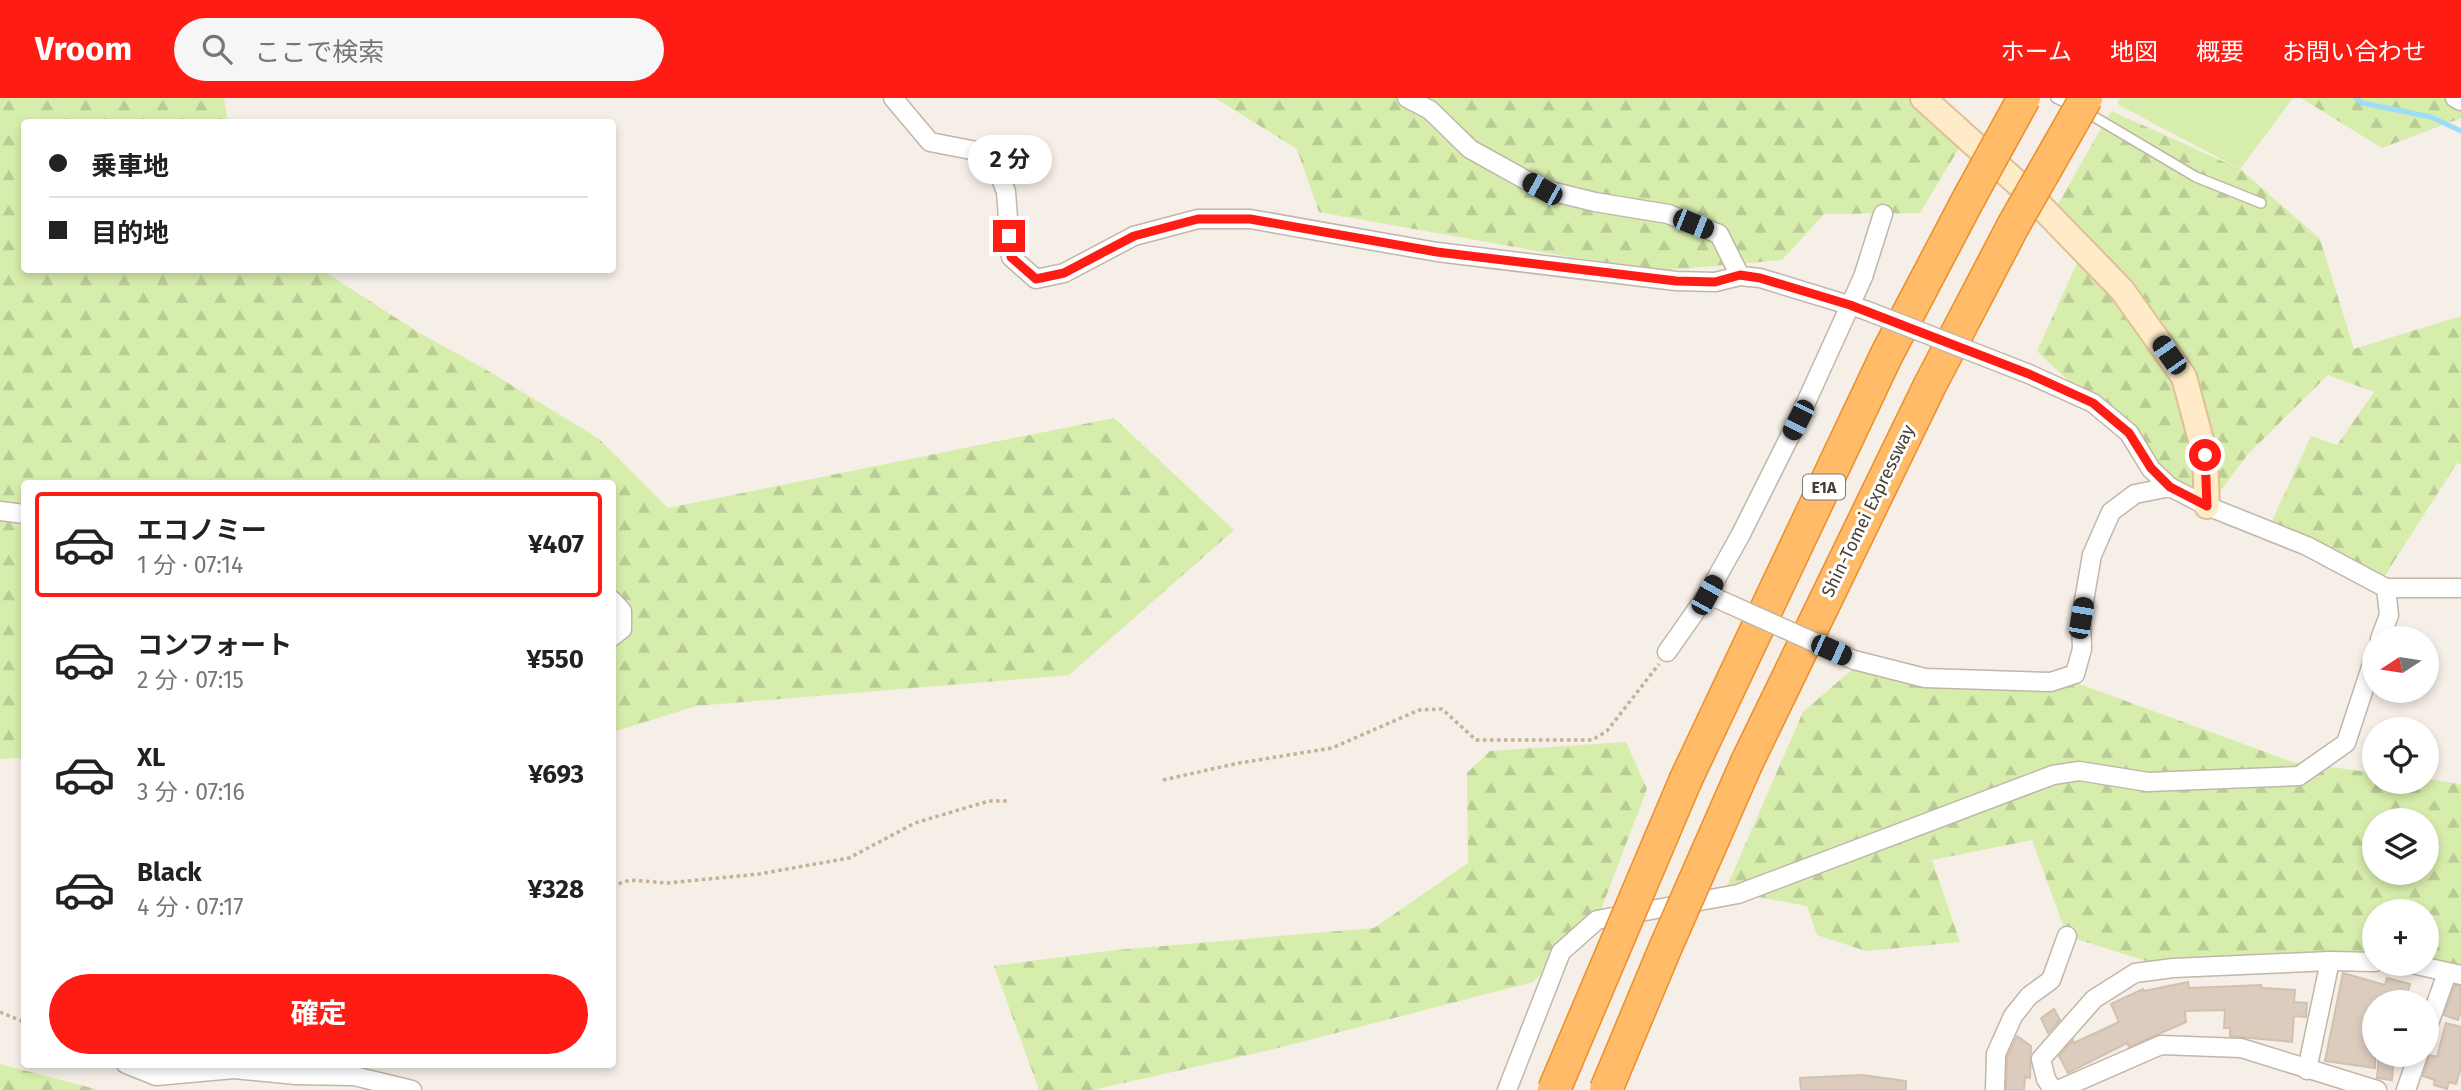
<!DOCTYPE html>
<html lang="ja">
<meta charset="utf-8">
<style>
body{margin:0;font-family:"Fira Sans","Noto Sans JP",sans-serif;background:#f6f6f6;color:#222;height:100vh;display:flex;flex-direction:column;font-size:26px;white-space:nowrap}
*{box-sizing:border-box;margin:0}
p{font-size:23px;color:#767676}
.icon{flex:none;width:38px;height:38px;fill:none;stroke:currentColor;stroke-width:2;stroke-linecap:round;stroke-linejoin:round}
.map{position:relative;flex:1;overflow:hidden}
.drawer{position:absolute;left:21px;top:382px;width:595px;height:588px;display:flex;flex-direction:column;background:#fff;border-radius:7px;box-shadow:0 4px 10px #0003}
.drawer>*{flex:none}
.banner{position:absolute;left:21px;top:21px;width:595px;height:154px;border-radius:7px;box-shadow:0 4px 10px #0003;display:grid;align-content:center;height:154px;padding:0 28px;background:#fff}
.needle{width:46px;rotate:258deg}
.controls{position:absolute;left:2362px;top:528px;display:grid;gap:14px}
.controls a{display:grid;place-items:center;width:77px;height:77px;border-radius:50%;background:#fff;box-shadow:0 4px 10px #0003;font-size:35px}
.end{position:absolute;width:32px;height:32px;margin:-16px;border:9px solid #ff1c14;background:#fff;box-shadow:0 0 0 4px #fff}
.from{border-radius:50%}
.bubble{position:absolute;height:49px;border-radius:24px;background:#fff;box-shadow:0 4px 10px #0003;font-size:23px;font-weight:700;line-height:49px;text-align:center}
.car{position:absolute;width:21px;height:42px;margin:-21px -10px;border-radius:9px;box-shadow:0 0 5px 2px #0007;background:linear-gradient(#222 24%,#8ab4d8 0 40%,#222 0 76%,#8ab4d8 0 86%,#222 0)}
.banner b{display:flex;align-items:center;gap:24px;height:66px;font-size:26px}
.banner b+b{border-top:2px solid #e0e0e0}
.banner i{width:18px;height:18px;background:#222}
ul{padding:12px 0 0;list-style:none}
li{display:flex;align-items:center;gap:21px;height:105px;margin:0 14px 10px;padding:0 14px;border:4px solid transparent;border-radius:7px}
li div{flex:1}
li b{display:block;font-size:26px}
li em{font-style:normal;font-weight:700}
li.active{border-color:#ff1c14}
li>.icon{width:63px;height:63px;stroke-width:1.5}
.primary-button{display:flex;gap:14px;margin-top:auto;padding:14px 28px}
.primary-button a{flex:1;height:80px;border-radius:42px;background:#ff1c14;color:#fff;font-size:28px;font-weight:700;line-height:80px;text-align:center}
header{display:flex;align-items:center;gap:42px;box-sizing:border-box;height:98px;padding:0 35px;background:#ff1c14;color:#fff}
header strong{font-size:33px}
nav{display:flex;gap:38px;margin-inline-start:auto;font-size:24px}
.search{width:490px;height:63px;background:#f6f6f6;display:flex;align-items:center;gap:18px;box-sizing:border-box;padding:0 24px;border-radius:38px;color:#767676;font-size:26px}
.map>svg:first-child{display:block}
</style>
<header>
<strong>Vroom</strong>
<div class="search"><svg class="icon" aria-label="search" viewBox="0 0 24 24"><circle cx="10" cy="10" r="6"/><path d="M15 15l6 6"/></svg>ここで検索</div>
<nav><a>ホーム</a><a>地図</a><a>概要</a><a>お問い合わせ</a></nav>
</header>
<div class="map">
<svg width="2461" height="992" viewBox="0 0 2461 992">
<defs>
<pattern id="forest-firs" width="22" height="20" patternUnits="userSpaceOnUse" patternTransform="scale(1.75)"><rect width="22" height="20" fill="#d7edac"/><path d="M5 1l3.5 6h-7zM16 11l3.5 6h-7z" fill="#bacc95"/></pattern>
</defs>
<rect width="100%" height="100%" fill="#f5efe7"/>
<!-- green -->
<polygon fill="#d7edac" points="2120,0 2293,0 2240,71 2117,6"/>
<!-- forest -->
<g fill="url(#forest-firs)" fill-rule="evenodd">
<polygon points="0,0 224,0 228,24 24,24 24,172 322,172 416,233 490,274 599,341 668,410 1114,320 1234,432 1069,577 696,608 613,634 612,385 24,385 24,660 0,661"/>
<polygon points="1215,0 1914,0 1962,39 1959,50 1920,115 1824,116 1782,162 1668,172 1576,160 1319,114 1297,51"/>
<polygon points="2301,0 2461,0 2461,20 2382,50"/>
<polygon points="2111,13 2240,71 2320,141 2354,251 2461,218 2461,366 2457,365 2384,479 2272,423 2311,338 2337,347 2374,294 2328,277 2248,356 2212,404 2170,380 2037,253 2083,152 2054,113"/>
<path d="M1855 569 2071 583 2293 664 2375 675V684H2427V681L2461 686V875L2427 866V814H2375V865L2175 868 2146 863 2067 838 2032 742 1932 762 1960 844 1866 853 1817 837 1807 808 1725 793 1803 614ZM2375 723H2427V775H2375Z"/>
<polygon points="1626,644 1647,691 1597,822 1533,884 1274,951 1093,992 1039,992 994,868 1116,852 1374,830 1468,765 1467,675 1490,653"/>
<polygon points="0,966 99,992 0,992"/>
</g>
<g fill="none" stroke-linecap="round" stroke-linejoin="round">
<!-- stream -->
<polyline stroke="#9dddf7" stroke-width="5" points="2356,0 2362,5 2431,19 2461,33"/>
</g>
<!-- building -->
<g fill="#dbccbe" stroke="#d3c0ad" stroke-width="2">
<polygon points="2343,875 2385,887 2387,880 2410,886 2405,905 2375,905 2375,970 2325,963"/>
<polygon points="2188,884 2189,890 2261,887 2262,890 2295,892 2294,904 2307,905 2306,919 2294,918 2292,944 2230,938 2230,930 2224,930 2225,912 2185,913 2186,924 2129,949 2127,945 2068,975 2059,958 2073,942 2074,945 2119,924 2111,906 2143,891 2144,893"/>
<polygon points="2455,887 2461,888 2461,913 2458,922 2444,917"/>
<polygon points="2054,911 2060,922 2048,935 2041,920"/>
<polygon points="2446,925 2461,929 2461,969 2456,986 2449,984 2447,991 2434,987 2435,982 2423,978 2429,957 2437,959"/>
<polygon points="2017,938 2031,948 2030,980 2025,979 2024,992 2006,992 2007,959"/>
<polygon points="2379,957 2394,957 2392,982 2377,980"/>
<polygon points="1862,977 1906,983 1906,992 1801,992 1800,980"/>
</g>
<g fill="none" stroke-linecap="round" stroke-linejoin="round">
<!-- lane casing -->
<g stroke="#c1b6a8" stroke-width="12">
<g id="lane">
<polyline points="2056,0 2073,8"/>
<polyline points="2086,14 2196,79 2261,105"/>
</g>
</g>
<!-- street casing -->
<g stroke="#c1b6a8" stroke-width="21">
<g id="street">
<polyline points="893,0 930,44 992,56 1006,94 1011,159 1036,181 1064,175 1134,138 1198,121 1250,121 1437,154 1676,183 1715,184 1740,178 1760,180 1865,212"/>
<polyline points="1407,0 1430,12 1470,51 1542,91 1595,104 1668,116 1719,136 1740,178"/>
<polyline points="2455,0 2461,3"/>
<polyline points="2029,276 2093,305 2129,335 2151,371 2170,389"/>
<polyline points="0,413 24,416"/>
<polyline points="2386,490 2461,490"/>
<polyline points="612,502 622,513 622,531 612,539"/>
<polyline points="1667,554 1707,497 1741,436 1798,322 1863,179 1883,116"/>
<polyline points="1854,562 1925,580 2051,584 2075,576 2082,551 2081,520 2092,457 2111,414 2135,396 2170,389 2207,408 2307,448 2386,490 2389,517 2380,541"/>
<polyline points="2412,866 2461,877"/>
<polyline points="2427,931 2447,875"/>
<polyline points="126,966 156,978 234,971 296,977 354,978 412,992"/>
<polyline points="2307,972 2330,863"/>
<polyline points="1507,992 1561,854 1597,822 1738,796 2053,677 2079,673 2148,684 2299,678 2346,645 2375,557"/>
<polyline points="1995,992 1996,956 2013,918 2029,898 2051,882 2067,838"/>
<polyline points="2053,992 2046,981 2041,961 2094,901 2135,875 2173,870 2330,863 2375,864"/>
<polyline points="2058,992 2161,947 2241,950 2377,992"/>
<polyline points="2406,992 2418,957"/>
</g>
</g>
<!-- secondary casing -->
<g stroke="#ddc194" stroke-width="28">
<polyline id="secondary" points="1923,0 2025,92 2122,192 2184,279 2205,357 2207,408"/>
</g>
<!-- highway casing -->
<g stroke="#ed8e29" stroke-width="35">
<g id="highway">
<polyline points="1747,664 1930,287 2013,128"/>
<polyline points="1686,681 1887,256 1969,100"/>
</g>
</g>
<!-- path -->
<g stroke="#c5b098" stroke-width="3.5" stroke-dasharray="3.5 3.5" stroke-linecap="butt">
<polyline points="1163,682 1239,665 1332,650 1419,612 1442,611 1476,642 1592,642 1607,633 1659,566"/>
<polyline points="612,788 630,782 667,785 759,776 849,760 915,725 989,703 1010,703"/>
<polyline points="0,914 24,924"/>
</g>
<!-- lane -->
<use href="#lane" stroke="#fff" stroke-width="9"/>
<!-- street -->
<use href="#street" stroke="#fff" stroke-width="18"/>
<!-- secondary -->
<use href="#secondary" stroke="#ffebc7" stroke-width="24"/>
<!-- highway -->
<use href="#highway" stroke="#ffbb68" stroke-width="32"/>
<!-- street-bridge casing -->
<g stroke="#c1b6a8" stroke-width="21" stroke-linecap="butt">
<g id="street-bridge">
<polyline points="1865,212 2029,276"/>
<polyline points="1718,501 1854,562"/>
</g>
</g>
<!-- highway-bridge casing -->
<g stroke="#ed8e29" stroke-width="35" stroke-linecap="butt">
<g id="highway-bridge">
<polyline points="1969,100 2024,0"/>
<polyline points="2013,128 2086,0"/>
<polyline points="1554,992 1686,681"/>
<polyline points="1606,992 1664,853 1747,664"/>
</g>
</g>
<!-- street-bridge -->
<use href="#street-bridge" stroke="#fff" stroke-width="18"/>
<!-- highway-bridge -->
<use href="#highway-bridge" stroke="#ffbb68" stroke-width="32"/>
</g>
<g fill="none" stroke-linecap="round" stroke-linejoin="round">
<!-- route -->
<polyline stroke="#ff1c14" stroke-width="9" points="1009,138 1011,159 1036,181 1064,175 1134,138 1198,121 1250,121 1437,154 1676,183 1715,184 1740,177 1760,180 1850,207 2029,276 2093,305 2129,335 2151,370 2170,389 2207,408 2205,357"/>
</g>
<g text-anchor="middle" dominant-baseline="central" stroke-width="6" stroke-linejoin="round" paint-order="stroke">
<!-- shield labels -->
<rect fill="#fff" stroke="#807972" stroke-width="2" x="1803" y="376.5" width="42" height="25" rx="5"/>
<g font-size="16" font-weight="bold" fill="#493f35">
<text x="1824" y="389">E1A</text>
</g>
<!-- street labels -->
<g font-size="18" fill="#493f35" stroke="#fff">
<text transform="translate(1868 413) rotate(-64)">Shin-Tomei Expressway</text>
</g>
</g>
</svg>
<div class="controls">
<a><svg class="needle" viewBox="-14 -14 28 28"><path d="M0-13l5 13h-10z" fill="#e53935"/><path d="M0 13l5-13h-10z" fill="#767676"/></svg></a>
<a><svg class="icon" aria-label="locate" viewBox="0 0 24 24"><circle cx="12" cy="12" r="6"/><path d="M12 2v4M12 18v4M2 12h4M18 12h4"/></svg></a>
<a><svg class="icon" aria-label="layers" viewBox="0 0 24 24"><path d="M12 4l9 5-9 5-9-5zM3 14l9 5 9-5"/></svg></a>
<a>+</a>
<a>−</a>
</div>
<i class="end from" style="left:2205px;top:357px"></i>
<i class="end" style="left:1009px;top:138px"></i>
<div class="bubble" style="left:968px;top:37px;width:84px">2 分</div>
<i class="car" style="left:1542px;top:91px;rotate:299deg"></i>
<i class="car" style="left:1693px;top:126px;rotate:112deg"></i>
<i class="car" style="left:2169px;top:257px;rotate:325deg"></i>
<i class="car" style="left:1798px;top:322px;rotate:207deg"></i>
<i class="car" style="left:1707px;top:497px;rotate:29deg"></i>
<i class="car" style="left:2081px;top:520px;rotate:10deg"></i>
<i class="car" style="left:1831px;top:552px;rotate:114deg"></i>
<div class="banner">
<b><i class="from"></i>乗車地</b>
<b><i></i>目的地</b>
</div>
<section class="drawer">
<ul>
<li class="active"><svg class="icon" aria-label="car" viewBox="0 0 24 24"><path d="M5 17H2v-5l4-1 3-4h7l3 4 3 1v5h-3M9 17h6M6 11h13"/><circle cx="7" cy="17" r="2"/><circle cx="17" cy="17" r="2"/></svg><div><b>エコノミー</b><p>1 分 · 07:14</p></div><em>¥407</em></li>
<li><svg class="icon" aria-label="car" viewBox="0 0 24 24"><path d="M5 17H2v-5l4-1 3-4h7l3 4 3 1v5h-3M9 17h6M6 11h13"/><circle cx="7" cy="17" r="2"/><circle cx="17" cy="17" r="2"/></svg><div><b>コンフォート</b><p>2 分 · 07:15</p></div><em>¥550</em></li>
<li><svg class="icon" aria-label="car" viewBox="0 0 24 24"><path d="M5 17H2v-5l4-1 3-4h7l3 4 3 1v5h-3M9 17h6M6 11h13"/><circle cx="7" cy="17" r="2"/><circle cx="17" cy="17" r="2"/></svg><div><b>XL</b><p>3 分 · 07:16</p></div><em>¥693</em></li>
<li><svg class="icon" aria-label="car" viewBox="0 0 24 24"><path d="M5 17H2v-5l4-1 3-4h7l3 4 3 1v5h-3M9 17h6M6 11h13"/><circle cx="7" cy="17" r="2"/><circle cx="17" cy="17" r="2"/></svg><div><b>Black</b><p>4 分 · 07:17</p></div><em>¥328</em></li>
</ul>
<div class="primary-button"><a>確定</a></div>
</section>
</div>
